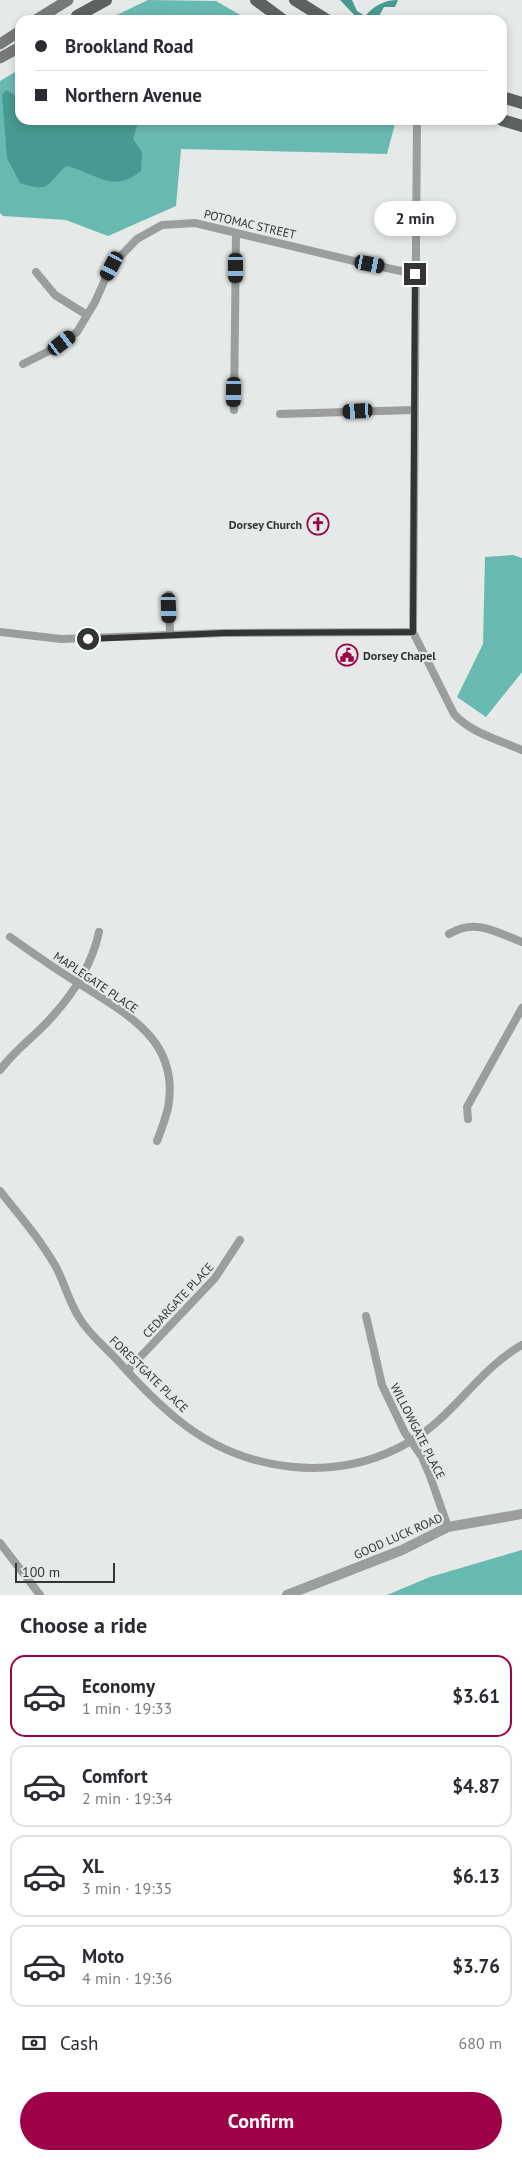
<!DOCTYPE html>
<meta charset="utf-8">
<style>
body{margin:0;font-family:"PT Sans",sans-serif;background:#f2f2f3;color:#2b2b33;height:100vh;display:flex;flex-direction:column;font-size:19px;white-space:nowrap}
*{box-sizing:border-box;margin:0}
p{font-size:16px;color:#7c7c81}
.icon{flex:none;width:28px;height:28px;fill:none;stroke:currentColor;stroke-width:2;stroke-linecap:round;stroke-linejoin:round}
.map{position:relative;height:1595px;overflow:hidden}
.panel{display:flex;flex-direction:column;background:#fff;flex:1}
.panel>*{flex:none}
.top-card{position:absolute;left:15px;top:15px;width:492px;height:110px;border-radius:15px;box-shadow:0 2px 8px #0003;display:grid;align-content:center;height:110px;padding:0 20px;background:#fff}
.scale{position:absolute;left:15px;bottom:12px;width:100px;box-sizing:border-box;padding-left:5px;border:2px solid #333434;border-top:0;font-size:14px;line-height:18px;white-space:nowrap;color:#333434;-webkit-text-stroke:4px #e5e9e8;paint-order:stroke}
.end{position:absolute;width:22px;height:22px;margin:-11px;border:6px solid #333434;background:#fff;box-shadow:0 0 0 2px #fff}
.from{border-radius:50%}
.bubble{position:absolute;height:35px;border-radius:18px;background:#fff;box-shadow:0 2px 8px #0003;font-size:16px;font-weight:800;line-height:35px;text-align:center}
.car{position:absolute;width:15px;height:30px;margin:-15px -8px;border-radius:6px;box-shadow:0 0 4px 1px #0007;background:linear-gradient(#222 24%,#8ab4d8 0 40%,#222 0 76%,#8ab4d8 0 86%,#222 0)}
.top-card b{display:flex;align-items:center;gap:18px;height:48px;font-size:19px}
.top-card b+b{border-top:1px solid #e1e1e2}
.top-card i{width:12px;height:12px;background:#2b2b33}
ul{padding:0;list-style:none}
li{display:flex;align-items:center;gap:15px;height:82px;margin:0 10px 8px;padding:0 10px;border:2px solid #e1e1e2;border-radius:15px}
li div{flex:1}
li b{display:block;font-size:19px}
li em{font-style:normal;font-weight:800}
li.current{border-color:#9f0347}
li>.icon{width:45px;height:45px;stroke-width:1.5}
h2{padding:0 20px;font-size:22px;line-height:60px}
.pay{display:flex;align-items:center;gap:12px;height:55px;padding:0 20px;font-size:19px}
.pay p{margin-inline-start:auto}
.action{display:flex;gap:10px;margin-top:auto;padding:10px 20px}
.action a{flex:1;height:58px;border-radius:30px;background:#9f0347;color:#fff;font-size:20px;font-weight:800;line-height:58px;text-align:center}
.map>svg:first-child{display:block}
</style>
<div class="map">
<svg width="522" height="1595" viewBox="0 0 522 1595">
<rect width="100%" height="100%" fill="#e5e9e8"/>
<!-- forest -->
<g fill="#68bab1">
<polygon points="148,0 216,1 249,20 106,20"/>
<polygon points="20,69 20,120 396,120 387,154 181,149 176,206 108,236 66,220 3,216 0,213 0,81"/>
<polygon points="513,555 522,558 522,672 486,717 457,697 483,644 485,557"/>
<polygon points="522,1550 522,1595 387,1595 430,1577"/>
</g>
<!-- water -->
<g fill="#479a91">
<path d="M340 0H352L357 11 365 16C374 6 384 0 398 0L395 7H384L377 20H359Z"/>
<path d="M6 90 20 98V120H143L138 122 133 139 142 152 141 171C111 195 96 172 66 166 46 185 50 193 20 183L7 158 2 95Z"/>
</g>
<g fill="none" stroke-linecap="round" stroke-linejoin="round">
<!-- minor -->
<g stroke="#9c9e9e" stroke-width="8">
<path d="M417 120 413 632 454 714C471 733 499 740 522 750"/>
<polyline points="36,272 55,295 87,315"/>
<polyline points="23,364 51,350 77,332 95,302 111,266 137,239 162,225 195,223 354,261 415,274"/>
<polyline points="234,410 236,234"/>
<polyline points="280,414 414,410"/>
<polyline points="169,595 170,635"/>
<polyline points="0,632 61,639 224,633 413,632"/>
<path d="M449 934C475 918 496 932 522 942"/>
<path d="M10 937C34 954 58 971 83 986 130 1016 180 1042 168 1108 165 1120 161 1131 157 1141"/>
<path d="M0 1070C15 1050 35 1036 51 1018 74 993 92 965 99 932"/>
<polyline points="468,1119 467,1107 522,1008"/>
<path d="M0 1191C20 1216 40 1239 56 1267 65 1284 69 1303 80 1319 90 1335 105 1347 118 1361 136 1381 156 1402 177 1419 243 1473 337 1485 411 1441 454 1416 479 1369 522 1345"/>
<polyline points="366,1316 382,1385 405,1433 422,1457 430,1476 448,1527"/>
<polyline points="127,1371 215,1278 240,1240"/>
<polyline points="0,1543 40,1595"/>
</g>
<!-- tertiary -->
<polyline stroke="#9c9e9e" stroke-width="10" points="287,1595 402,1550 448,1527 522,1514"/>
<!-- secondary -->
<g stroke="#787a7a" stroke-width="11">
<polyline points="36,20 68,0"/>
<polyline points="0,44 20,31"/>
<polyline points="0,58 20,47"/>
</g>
<!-- primary -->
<g stroke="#5e6161" stroke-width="12">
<polyline points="256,0 283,20"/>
<polyline points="295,0 327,20"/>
<polyline points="77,16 106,0"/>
<polyline points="502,97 522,103"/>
<polyline points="502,120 522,126"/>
</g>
</g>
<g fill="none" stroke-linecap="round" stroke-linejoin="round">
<!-- route -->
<polyline stroke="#333434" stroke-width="6" points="88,639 224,633 413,632 415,274"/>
</g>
<!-- icons -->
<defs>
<g id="church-ring" transform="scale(1.125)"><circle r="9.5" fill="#e5e9e8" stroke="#9f0347" stroke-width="1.5"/><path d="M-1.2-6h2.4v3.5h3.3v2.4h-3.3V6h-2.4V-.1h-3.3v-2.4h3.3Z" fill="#9f0347"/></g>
<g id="civic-ring" transform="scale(1.125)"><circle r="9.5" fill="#e5e9e8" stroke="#9f0347" stroke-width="1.5"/><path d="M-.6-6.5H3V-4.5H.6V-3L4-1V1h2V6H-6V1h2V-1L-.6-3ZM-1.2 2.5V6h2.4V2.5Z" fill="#9f0347"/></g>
</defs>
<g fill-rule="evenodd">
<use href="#church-ring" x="318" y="524"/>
<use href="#civic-ring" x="347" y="655"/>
</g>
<g text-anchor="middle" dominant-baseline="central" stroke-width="4.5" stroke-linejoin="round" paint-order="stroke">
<!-- street labels -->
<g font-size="12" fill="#333434" stroke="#e5e9e8">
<text transform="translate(250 224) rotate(13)">POTOMAC STREET</text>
<text transform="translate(96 982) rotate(34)">MAPLEGATE PLACE</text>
<text transform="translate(178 1300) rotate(-47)">CEDARGATE PLACE</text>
<text transform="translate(149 1374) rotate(44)">FORESTGATE PLACE</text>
<text transform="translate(418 1431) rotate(63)">WILLOWGATE PLACE</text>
<text transform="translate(398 1536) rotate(-24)">GOOD LUCK ROAD</text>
</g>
<!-- poi labels -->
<g font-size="12" font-weight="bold" fill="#333434" stroke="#e5e9e8" text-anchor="end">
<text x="302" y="524">Dorsey Church</text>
<text x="363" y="655" text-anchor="start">Dorsey Chapel</text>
</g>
</g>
</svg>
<div class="scale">100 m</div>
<i class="end from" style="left:88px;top:639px"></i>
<i class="end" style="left:415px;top:274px"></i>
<div class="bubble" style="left:374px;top:201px;width:82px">2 min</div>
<i class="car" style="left:370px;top:264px;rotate:101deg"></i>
<i class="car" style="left:112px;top:266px;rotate:208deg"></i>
<i class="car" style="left:236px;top:268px;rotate:180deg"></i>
<i class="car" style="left:62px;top:343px;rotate:53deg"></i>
<i class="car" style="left:234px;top:392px;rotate:181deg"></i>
<i class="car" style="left:358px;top:411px;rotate:267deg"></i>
<i class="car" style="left:169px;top:608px;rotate:178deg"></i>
<div class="top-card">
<b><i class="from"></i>Brookland Road</b>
<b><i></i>Northern Avenue</b>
</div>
</div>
<section class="panel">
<h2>Choose a ride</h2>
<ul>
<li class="current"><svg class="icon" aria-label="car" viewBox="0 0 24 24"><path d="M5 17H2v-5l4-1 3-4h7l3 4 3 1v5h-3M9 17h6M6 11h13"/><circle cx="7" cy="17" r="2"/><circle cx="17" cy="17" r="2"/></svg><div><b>Economy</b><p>1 min · 19:33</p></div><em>$3.61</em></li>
<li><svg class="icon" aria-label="car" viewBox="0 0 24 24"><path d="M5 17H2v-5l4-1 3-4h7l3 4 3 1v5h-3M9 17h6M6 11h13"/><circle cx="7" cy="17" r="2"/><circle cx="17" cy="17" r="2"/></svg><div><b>Comfort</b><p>2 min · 19:34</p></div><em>$4.87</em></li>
<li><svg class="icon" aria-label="car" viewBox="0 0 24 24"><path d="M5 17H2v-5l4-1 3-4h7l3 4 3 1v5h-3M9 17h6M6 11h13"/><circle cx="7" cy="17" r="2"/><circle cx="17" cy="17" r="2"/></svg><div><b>XL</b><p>3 min · 19:35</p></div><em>$6.13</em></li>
<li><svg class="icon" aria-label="car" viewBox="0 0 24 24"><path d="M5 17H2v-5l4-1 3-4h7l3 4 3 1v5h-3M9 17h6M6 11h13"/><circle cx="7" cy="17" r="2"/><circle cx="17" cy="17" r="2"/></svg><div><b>Moto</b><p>4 min · 19:36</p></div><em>$3.76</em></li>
</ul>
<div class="pay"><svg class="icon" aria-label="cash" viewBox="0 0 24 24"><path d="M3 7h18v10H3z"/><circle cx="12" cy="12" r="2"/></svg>Cash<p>680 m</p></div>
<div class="action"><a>Confirm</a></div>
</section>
